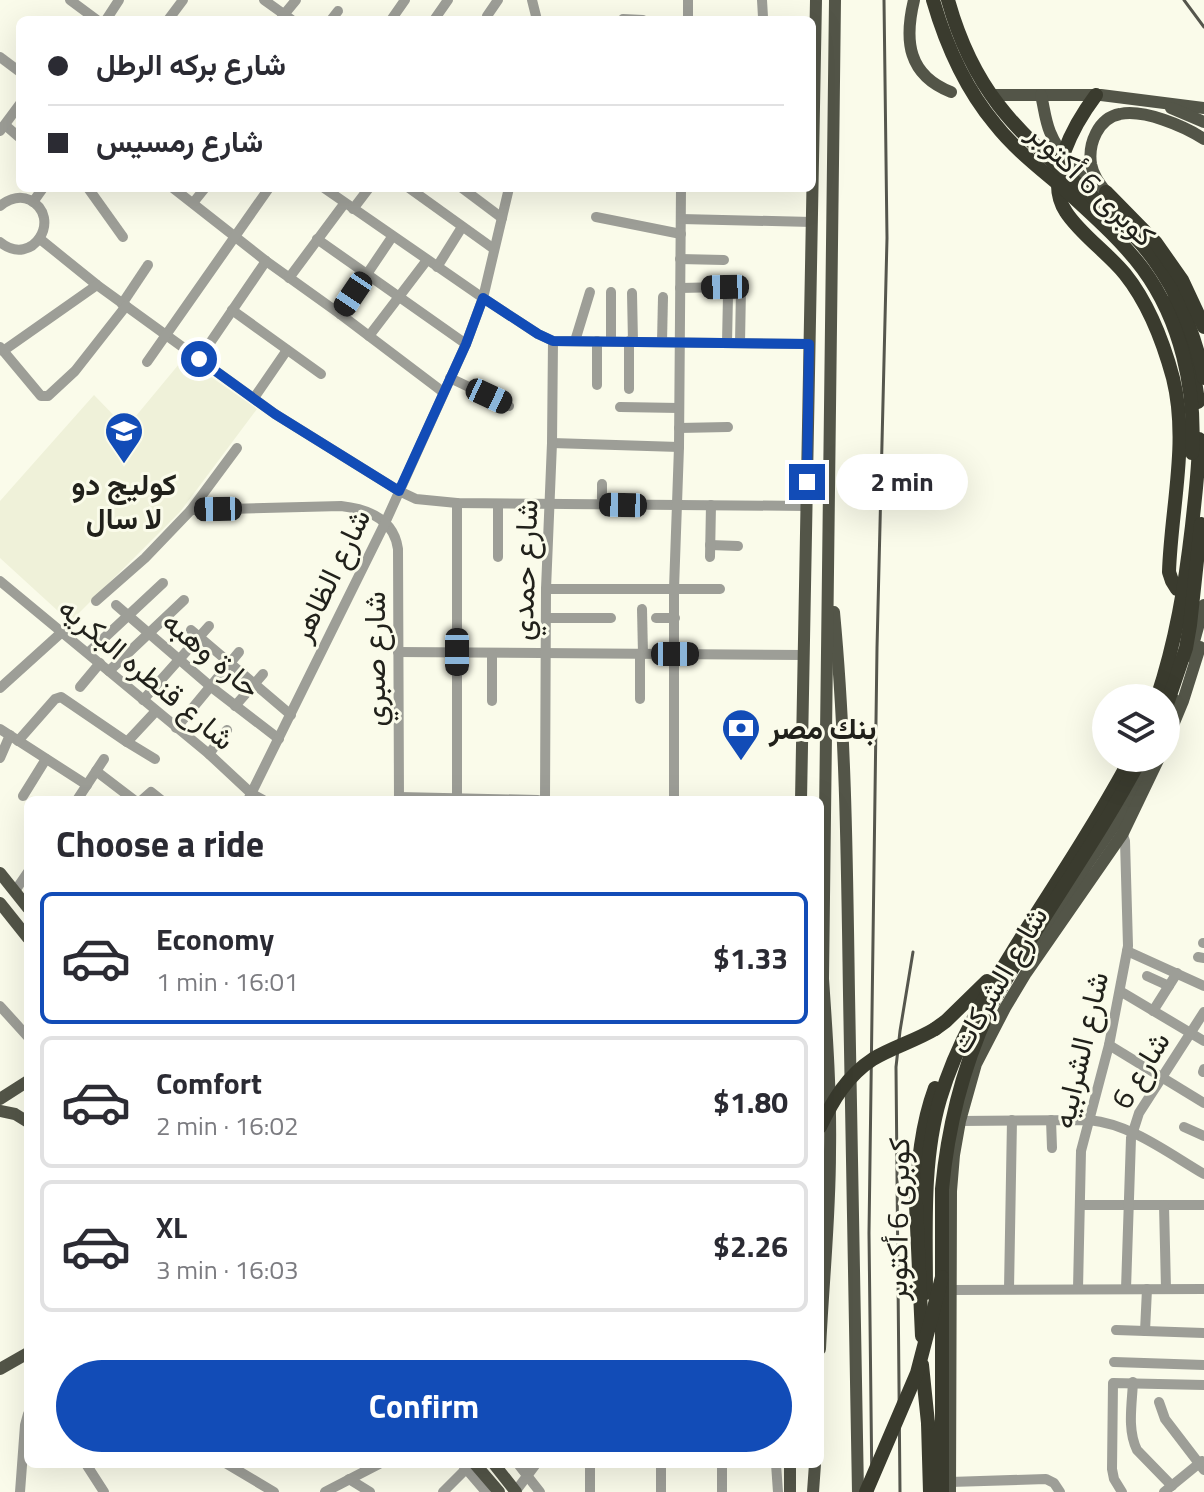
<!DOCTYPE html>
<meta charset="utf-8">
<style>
body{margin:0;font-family:"Titillium Web",Vazirmatn,sans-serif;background:#f2f2f3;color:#2b2b33;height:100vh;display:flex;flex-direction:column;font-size:30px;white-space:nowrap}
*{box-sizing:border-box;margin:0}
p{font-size:26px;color:#7c7c81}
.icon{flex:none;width:44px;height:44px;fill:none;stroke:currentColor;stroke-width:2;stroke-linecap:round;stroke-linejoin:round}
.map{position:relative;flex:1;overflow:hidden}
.panel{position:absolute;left:24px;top:796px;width:800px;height:672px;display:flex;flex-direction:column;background:#fff;border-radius:12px;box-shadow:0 8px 32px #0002}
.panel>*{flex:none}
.guide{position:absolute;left:16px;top:16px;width:800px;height:176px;border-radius:12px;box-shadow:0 8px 32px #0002;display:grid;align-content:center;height:176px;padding:0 32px;background:#fff}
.fabs{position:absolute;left:1092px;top:684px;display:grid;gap:16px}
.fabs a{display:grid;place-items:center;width:88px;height:88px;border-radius:50%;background:#fff;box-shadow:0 8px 32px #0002;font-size:40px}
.end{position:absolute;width:36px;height:36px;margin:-18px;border:10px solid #124cb7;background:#fff;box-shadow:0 0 0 4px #fff}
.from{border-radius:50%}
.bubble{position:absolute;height:56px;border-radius:28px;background:#fff;box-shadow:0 8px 32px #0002;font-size:26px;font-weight:700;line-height:56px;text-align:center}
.car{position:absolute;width:24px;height:48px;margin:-24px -12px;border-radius:10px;box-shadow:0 0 6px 2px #0007;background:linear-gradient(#222 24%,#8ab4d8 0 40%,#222 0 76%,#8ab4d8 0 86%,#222 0)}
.guide b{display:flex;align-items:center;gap:28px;height:76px;font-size:30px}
.guide b+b{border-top:2px solid #e1e1e2}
.guide i{width:20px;height:20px;background:#2b2b33}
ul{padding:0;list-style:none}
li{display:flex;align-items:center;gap:24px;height:132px;margin:0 16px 12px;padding:0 16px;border:4px solid #e1e1e2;border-radius:12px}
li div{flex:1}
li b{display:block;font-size:30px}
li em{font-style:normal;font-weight:700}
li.current{border-color:#124cb7}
li>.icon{width:72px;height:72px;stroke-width:1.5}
h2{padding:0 32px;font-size:36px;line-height:96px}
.button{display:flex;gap:16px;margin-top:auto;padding:16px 32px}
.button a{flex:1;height:92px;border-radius:48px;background:#124cb7;color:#fff;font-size:32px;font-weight:700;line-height:92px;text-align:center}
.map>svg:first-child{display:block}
</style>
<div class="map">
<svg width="1204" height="1492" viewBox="0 0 1204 1492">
<rect width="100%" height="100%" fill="#fafbea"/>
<!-- built -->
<polygon fill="#eff1d9" points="184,358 257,409 180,512 70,622 0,558 0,501 94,395 126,428"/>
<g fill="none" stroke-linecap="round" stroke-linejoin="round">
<!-- minor -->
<g stroke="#9d9e97" stroke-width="10">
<polyline points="70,0 97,20"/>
<polyline points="264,0 292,20"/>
<polyline points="532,0 537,20"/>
<polyline points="762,0 763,17"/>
<polyline points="487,16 498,0"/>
<polyline points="282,17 296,0"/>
<polyline points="623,19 643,20"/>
<polyline points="106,20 119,0"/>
<polyline points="168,20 183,0"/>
<polyline points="331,20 338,11"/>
<polyline points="391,20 405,0"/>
<polyline points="434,20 448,0"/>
<polyline points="688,20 688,0"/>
<polyline points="0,57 20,72"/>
<polyline points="5,125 20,138"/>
<polyline points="0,131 20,104"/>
<polyline points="88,188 123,237"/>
<polyline points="173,188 266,261 340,314 443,392"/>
<polyline points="324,188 483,298 538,334 553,341 809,344"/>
<polyline points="409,188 494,249"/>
<polyline points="462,188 502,218"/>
<polyline points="33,202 43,188"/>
<polyline points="193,203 205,188"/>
<path d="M0 206C9 199 19 195 30 200 63 217 33 269 0 242"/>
<polyline points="353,209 369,188"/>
<polyline points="596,217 681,234"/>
<polyline points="681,219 812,222"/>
<polyline points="40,239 97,285 275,414 399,491 416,499 457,503 807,506"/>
<polyline points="317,239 466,344"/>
<polyline points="680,259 724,260"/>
<polyline points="437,267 462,227"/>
<polyline points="289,278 344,204"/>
<polyline points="680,288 725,287"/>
<polyline points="632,293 633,342"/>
<polyline points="122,304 148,265"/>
<polyline points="232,310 321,374"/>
<polyline points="340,314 392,237"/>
<polyline points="369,336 427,260"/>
<polyline points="575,341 590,292"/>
<polyline points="597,341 597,385"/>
<polyline points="611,341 611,292"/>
<polyline points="629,341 629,389"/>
<polyline points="662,342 663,297"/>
<polyline points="727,343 728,295"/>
<polyline points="740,343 741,288"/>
<polyline points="0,347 41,396 48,396 75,371 126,306"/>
<polyline points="3,351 97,285"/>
<polyline points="199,359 266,261"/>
<polyline points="147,362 269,188"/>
<polyline points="450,378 509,406"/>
<polyline points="254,398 287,350"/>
<polyline points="620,407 679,408"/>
<polyline points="679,428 728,427"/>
<polyline points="552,443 679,447"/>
<polyline points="457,503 457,798"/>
<polyline points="498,504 498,557"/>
<polyline points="602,505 602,484"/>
<path d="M191 510 341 506C368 509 394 519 398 549L399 800"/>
<polyline points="710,545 738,546"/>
<polyline points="710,557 711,505"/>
<polyline points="0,581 209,754 252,794 263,800"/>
<polyline points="546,589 720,589"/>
<polyline points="96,601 145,558 191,510 237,448"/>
<polyline points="116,605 210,686 279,739"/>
<polyline points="642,609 643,654"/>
<polyline points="546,618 611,618"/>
<polyline points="656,618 675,618"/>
<polyline points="191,630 291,715"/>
<polyline points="398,652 804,655"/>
<polyline points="88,653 163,583"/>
<polyline points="492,653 492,701"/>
<polyline points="640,654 640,699"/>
<polyline points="109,671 184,600"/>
<polyline points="80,687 100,663"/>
<polyline points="0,688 62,632"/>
<polyline points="143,700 209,626"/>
<polyline points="235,706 263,674"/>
<polyline points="176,728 239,652"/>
<polyline points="0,729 87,785"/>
<polyline points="18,741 55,699 61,697 127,742 155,759"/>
<polyline points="127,742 156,711"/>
<polyline points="209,754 227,730"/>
<polyline points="0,758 10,735"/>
<polyline points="96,771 134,800"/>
<polyline points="23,796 46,759"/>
<polyline points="399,797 538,800"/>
<polyline points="77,800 104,759"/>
<polyline points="142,800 151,792 161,800"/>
<polyline points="248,800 385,523 466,344 483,298 509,188"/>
<polyline points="545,800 546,589 552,443 553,341"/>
<polyline points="674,800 674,589 679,447 681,188"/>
<polyline points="15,891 28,872"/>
<polyline points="1203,943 1204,943"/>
<polyline points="1127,951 1204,986"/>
<polyline points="1198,957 1204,958"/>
<polyline points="1147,976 1169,986"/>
<polyline points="1120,991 1204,1041"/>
<polyline points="0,1006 28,1037"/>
<polyline points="1153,1011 1177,973"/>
<polyline points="1109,1045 1204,1103"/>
<polyline points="1203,1072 1204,1069"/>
<polyline points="1051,1120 1052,1148"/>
<path d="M960 1121 1089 1120C1131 1124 1168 1153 1204 1174"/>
<polyline points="1184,1127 1204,1136"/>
<polyline points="1080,1205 1204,1205"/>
<polyline points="1164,1205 1166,1289"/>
<polyline points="1009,1289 1012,1120"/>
<polyline points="1078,1289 1081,1151 1109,1045 1128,946 1125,841 1121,829"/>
<polyline points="1126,1289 1131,1138 1139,1113 1204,1012"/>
<polyline points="950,1290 1204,1289"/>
<polyline points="1116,1330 1204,1333"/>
<polyline points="1145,1331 1147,1289"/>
<polyline points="1114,1362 1204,1365"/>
<path d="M1133 1382C1132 1404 1127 1430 1137 1450L1172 1486"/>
<polyline points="1159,1402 1165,1419 1204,1470"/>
<polyline points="86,1464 104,1492"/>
<polyline points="227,1464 274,1492"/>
<polyline points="462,1464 486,1492"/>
<polyline points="518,1464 540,1492"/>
<polyline points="590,1464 590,1492"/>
<polyline points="776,1464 778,1492"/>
<polyline points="349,1479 370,1492"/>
<polyline points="950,1482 1046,1479 1054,1483 1060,1492"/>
<polyline points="20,1492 25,1425 28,1414"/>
<polyline points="325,1492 379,1464"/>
<polyline points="443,1492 466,1469"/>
<polyline points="515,1492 536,1464"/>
<polyline points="661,1492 661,1464"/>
<polyline points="722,1492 722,1464"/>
<polyline points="1122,1492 1114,1479 1112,1469 1113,1383 1204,1385"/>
<polyline points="1164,1492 1202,1461"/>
</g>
<!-- major -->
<g stroke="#535548" stroke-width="12">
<path d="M914 0C904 41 908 75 951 92"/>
<polyline points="995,95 1101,95 1204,108"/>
<path d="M1041 95C1044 107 1045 120 1050 132 1060 157 1084 179 1102 198"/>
<polyline points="1171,108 1204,122"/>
<path d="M1106 192C1099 183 1093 175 1091 164 1088 144 1098 118 1120 114 1144 109 1184 126 1204 139"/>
<path d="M834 612C846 739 847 866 849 994 853 1160 856 1326 858 1492"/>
<polyline points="1190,656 1204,605"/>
<polyline points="1166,722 1175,700"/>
<polyline points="1166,742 1183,701 1200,647"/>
<polyline points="801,800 816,0"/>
<polyline points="0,873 28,908"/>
<polyline points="0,903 28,938"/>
<polyline points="1033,950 1088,863 1125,810 1149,758"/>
<polyline points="0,1099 28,1081"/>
<polyline points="0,1111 15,1114 28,1122"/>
<path d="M820 1349C823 1283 830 1218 830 1152 831 1094 827 1036 823 979L835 0"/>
<polyline points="0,1369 28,1353"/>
<polyline points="475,1464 499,1492"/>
<polyline points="790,1464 790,1492"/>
<polyline points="813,1492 815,1464"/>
<polyline points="950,1492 951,1191 954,1155 960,1121 976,1064 1005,1008 1026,973 1123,833 1159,758"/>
</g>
<!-- highway -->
<g stroke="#3a3b2e" stroke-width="14">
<path d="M1096 95C1075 123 1043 178 1066 212 1080 234 1108 253 1125 274 1149 304 1163 341 1173 378 1189 442 1171 508 1169 572L1172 581 1177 589"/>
<path d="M1170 303C1186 335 1194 367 1198 402"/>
<path d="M1157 698C1176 641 1185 586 1192 526 1195 497 1199 468 1199 439"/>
<polyline points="935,1029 946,1021 987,981"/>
<path d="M916 1204C918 1164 921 1126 935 1088"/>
<path d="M926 1293C926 1230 922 1160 940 1099 958 1038 993 983 1026 930 1062 874 1099 817 1131 758"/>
<polyline points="928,1423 930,1492"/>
<path d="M942 1492V1189C948 1125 963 1066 990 1008"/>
</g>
<!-- rail -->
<g stroke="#55564d" stroke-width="3">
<polyline points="1184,0 1204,27"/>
<polyline points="872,1492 869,1233 877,648 887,238 884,0"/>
<polyline points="900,1492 896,1067 900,1031 913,952"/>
</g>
<!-- major-bridge -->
<polyline stroke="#535548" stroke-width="12" points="494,1464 516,1492"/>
<!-- highway-bridge -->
<g stroke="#3a3b2e" stroke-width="14">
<path d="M933 0C946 45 965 88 995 124 1016 151 1045 172 1071 195 1096 218 1122 241 1143 269 1181 321 1196 389 1192 453"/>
<path d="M948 0C973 90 1013 127 1080 186 1106 209 1134 232 1154 260 1180 296 1195 335 1204 378"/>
<polyline points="1106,192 1156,243 1182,280 1204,327"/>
<polyline points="1166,707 1186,648 1190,625 1201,524"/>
<path d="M993 1002C1039 919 1097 842 1141 758"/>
<path d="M820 1127C833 1100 847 1076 873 1059 893 1047 915 1041 935 1029"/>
<polyline points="916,1204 922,1336"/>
<polyline points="922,1365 928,1423"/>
<polyline points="866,1492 917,1373 942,1277"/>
</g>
</g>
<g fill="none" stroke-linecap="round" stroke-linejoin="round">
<!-- route -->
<polyline stroke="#124cb7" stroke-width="10" points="199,359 275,414 399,491 466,344 483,298 538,334 553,341 809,344 807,482"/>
</g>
<!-- icons -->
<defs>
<g id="school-pin" transform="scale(2)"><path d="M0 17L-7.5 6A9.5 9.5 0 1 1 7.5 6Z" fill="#124cb7" stroke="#fafbea"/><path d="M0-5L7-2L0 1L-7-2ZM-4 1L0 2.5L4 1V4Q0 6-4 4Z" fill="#fff"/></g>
<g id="bank-pin" transform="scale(2)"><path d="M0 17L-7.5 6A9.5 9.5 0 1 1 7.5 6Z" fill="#124cb7" stroke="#fafbea"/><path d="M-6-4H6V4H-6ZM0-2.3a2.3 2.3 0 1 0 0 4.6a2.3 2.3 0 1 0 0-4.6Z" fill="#fff"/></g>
</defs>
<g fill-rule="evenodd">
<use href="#school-pin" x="124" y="431"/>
<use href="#bank-pin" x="741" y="728"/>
</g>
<g text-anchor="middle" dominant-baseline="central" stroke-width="6" stroke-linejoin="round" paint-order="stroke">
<!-- street labels -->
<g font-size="30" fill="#21211b" stroke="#fafbea">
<text transform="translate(1092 184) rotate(44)">كوبرى 6 أكتوبر</text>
<text transform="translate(524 570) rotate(-88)">شارع حمدي</text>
<text transform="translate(330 575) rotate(-64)">شارع الظاهر</text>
<text transform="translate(212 654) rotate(40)">حارة وهبه</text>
<text transform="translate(374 659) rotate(-90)">شارع صبري</text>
<text transform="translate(147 673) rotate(40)">شارع قنطره البكريه</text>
<text transform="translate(998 980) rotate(-60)">شارع الشركات</text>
<text transform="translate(1080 1050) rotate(-77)">شارع الشرابيه</text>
<text transform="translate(1140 1070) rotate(-59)">شارع 6</text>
<text transform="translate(897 1219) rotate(-89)">كوبرى 6 أكتوبر</text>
</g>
<!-- poi labels -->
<g font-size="30" font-weight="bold" fill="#21211b" stroke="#fafbea">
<text x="124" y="484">كوليج دو<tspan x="124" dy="34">لا سال</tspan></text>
<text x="769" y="728" text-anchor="start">بنك مصر</text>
</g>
</g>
</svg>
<div class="fabs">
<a><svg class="icon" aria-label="layers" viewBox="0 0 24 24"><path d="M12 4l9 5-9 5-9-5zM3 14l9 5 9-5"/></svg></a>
</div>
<i class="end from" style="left:199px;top:359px"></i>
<i class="end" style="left:807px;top:482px"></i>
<div class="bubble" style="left:836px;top:454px;width:132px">2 min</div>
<i class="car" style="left:725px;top:287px;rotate:269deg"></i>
<i class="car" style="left:353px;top:294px;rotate:214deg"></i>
<i class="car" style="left:489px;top:396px;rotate:115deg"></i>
<i class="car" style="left:623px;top:505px;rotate:271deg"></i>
<i class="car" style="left:218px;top:509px;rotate:269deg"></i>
<i class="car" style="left:457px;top:652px;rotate:180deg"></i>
<i class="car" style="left:675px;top:654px;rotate:90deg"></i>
<div class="guide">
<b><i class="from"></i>شارع بركه الرطل</b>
<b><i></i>شارع رمسيس</b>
</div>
<section class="panel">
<h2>Choose a ride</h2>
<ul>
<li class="current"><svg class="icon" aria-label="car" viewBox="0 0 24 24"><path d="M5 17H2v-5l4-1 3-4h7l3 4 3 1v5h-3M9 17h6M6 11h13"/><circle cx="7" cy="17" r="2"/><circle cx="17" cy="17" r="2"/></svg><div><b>Economy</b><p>1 min · 16:01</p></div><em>$1.33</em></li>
<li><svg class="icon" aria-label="car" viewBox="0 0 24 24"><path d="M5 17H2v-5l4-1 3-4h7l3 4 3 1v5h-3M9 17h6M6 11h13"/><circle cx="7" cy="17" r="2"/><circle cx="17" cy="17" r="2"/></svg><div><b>Comfort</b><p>2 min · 16:02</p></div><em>$1.80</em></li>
<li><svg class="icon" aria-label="car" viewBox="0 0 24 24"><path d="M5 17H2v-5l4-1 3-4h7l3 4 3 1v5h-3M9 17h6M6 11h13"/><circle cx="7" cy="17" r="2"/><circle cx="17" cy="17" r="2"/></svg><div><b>XL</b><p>3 min · 16:03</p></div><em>$2.26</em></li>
</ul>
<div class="button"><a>Confirm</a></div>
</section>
</div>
